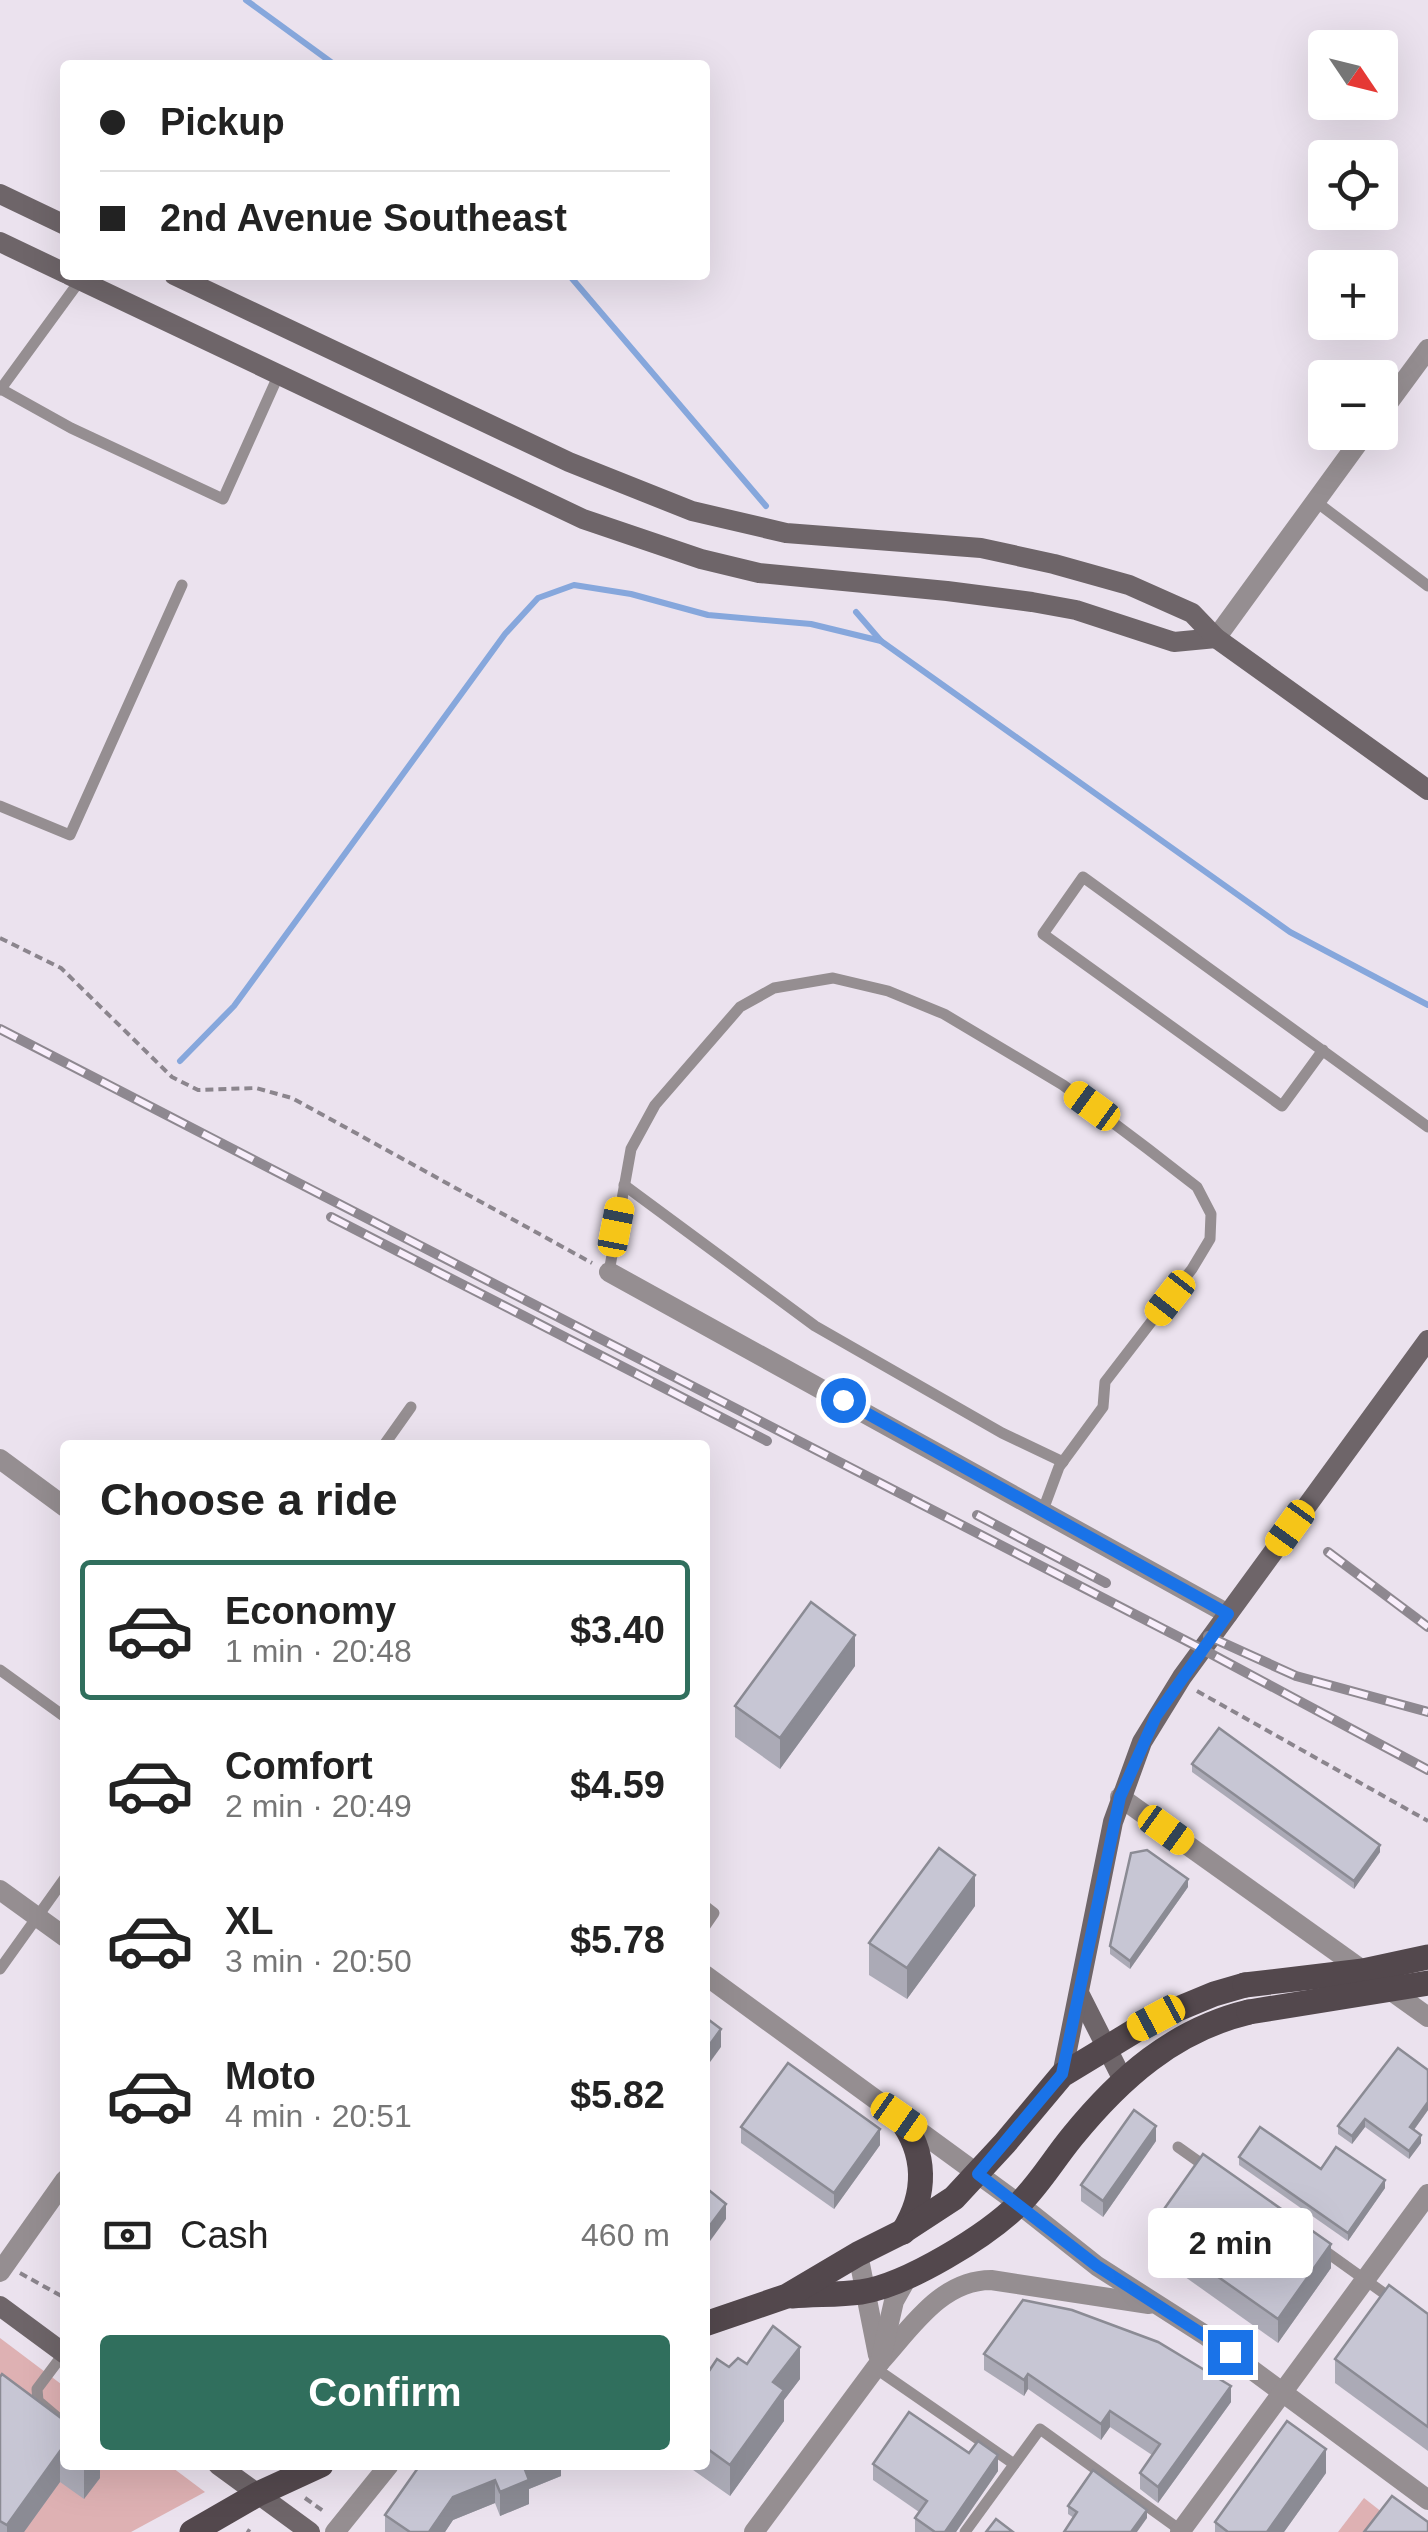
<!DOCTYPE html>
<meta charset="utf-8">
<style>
body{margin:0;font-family:Helvetica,sans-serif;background:#f6f6f6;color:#222;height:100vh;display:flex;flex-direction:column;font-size:38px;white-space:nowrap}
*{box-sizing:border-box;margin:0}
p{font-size:32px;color:#767676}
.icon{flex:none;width:55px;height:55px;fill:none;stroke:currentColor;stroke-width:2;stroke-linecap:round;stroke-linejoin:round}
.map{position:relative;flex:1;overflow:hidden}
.side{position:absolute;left:60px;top:1440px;width:650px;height:1030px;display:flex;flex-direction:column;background:#fff;border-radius:10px;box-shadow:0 10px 40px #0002}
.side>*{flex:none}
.banner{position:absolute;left:60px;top:60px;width:650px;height:220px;border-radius:10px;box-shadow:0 10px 40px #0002;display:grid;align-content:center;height:220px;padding:0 40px;background:#fff}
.needle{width:65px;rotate:125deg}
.tools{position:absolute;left:1308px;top:30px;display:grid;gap:20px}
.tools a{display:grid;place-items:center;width:90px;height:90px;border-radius:10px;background:#fff;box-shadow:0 10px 40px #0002;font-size:50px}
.end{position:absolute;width:45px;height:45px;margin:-22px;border:12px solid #1a73e8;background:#fff;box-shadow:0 0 0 5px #fff}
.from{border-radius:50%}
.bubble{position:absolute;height:70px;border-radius:10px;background:#fff;box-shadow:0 10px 40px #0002;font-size:32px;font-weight:600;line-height:70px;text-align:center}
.car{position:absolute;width:30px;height:60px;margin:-30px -15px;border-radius:12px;box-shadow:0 0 8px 2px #0007;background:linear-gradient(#f5c518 24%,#345 0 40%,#f5c518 0 76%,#345 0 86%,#f5c518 0)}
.banner b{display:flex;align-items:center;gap:35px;height:95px;font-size:38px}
.banner b+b{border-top:2px solid #e0e0e0}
.banner i{width:25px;height:25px;background:#222}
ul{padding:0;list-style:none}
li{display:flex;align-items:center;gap:30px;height:140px;margin:0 20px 15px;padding:0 20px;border:5px solid transparent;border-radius:10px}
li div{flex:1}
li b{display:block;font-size:38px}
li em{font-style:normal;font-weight:600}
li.selected{border-color:#306f5d}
li>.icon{width:90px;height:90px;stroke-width:1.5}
h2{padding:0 40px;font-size:45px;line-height:120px}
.pay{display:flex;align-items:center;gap:25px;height:110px;padding:0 40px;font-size:38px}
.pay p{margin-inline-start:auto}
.primary-button{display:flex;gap:20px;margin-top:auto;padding:20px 40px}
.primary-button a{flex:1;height:115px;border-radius:10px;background:#306f5d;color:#fff;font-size:40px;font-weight:600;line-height:115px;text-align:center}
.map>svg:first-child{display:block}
</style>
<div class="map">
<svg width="1428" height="2532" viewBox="0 0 1428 2532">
<rect width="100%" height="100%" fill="#ebe2ee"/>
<!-- green -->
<g fill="#deb1b3">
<polygon points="0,2338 65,2387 65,2465 169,2465 205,2492 131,2532 0,2532"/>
<polygon points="1364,2498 1392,2520 1382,2532 1338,2532"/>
</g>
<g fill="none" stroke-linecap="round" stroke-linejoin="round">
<!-- stream -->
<g stroke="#86a7dc" stroke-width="6">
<polyline points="246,0 335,65"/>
<polyline points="569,275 766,506"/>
<polyline points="856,612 881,641 1290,932 1428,1005"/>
<polyline points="180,1061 234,1006 505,634 538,598 574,585 631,594 708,615 811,624 881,641"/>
</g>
<!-- path -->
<g stroke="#8b858d" stroke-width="4" stroke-dasharray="8 5" stroke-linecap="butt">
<polyline points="0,938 61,968 172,1077 198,1090 256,1088 292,1098 592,1263"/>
<polyline points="1197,1691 1428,1821"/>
<polyline points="20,2273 65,2298"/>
<polyline points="305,2498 326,2513"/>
<polyline points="247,2530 250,2532"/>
</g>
<!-- lane -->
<g stroke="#958e91" stroke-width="11">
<polyline points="1,389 71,428 223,499 279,374"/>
<polyline points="0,390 81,279"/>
<polyline points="1315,501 1428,586"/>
<polyline points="0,806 70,835 182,585"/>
<polyline points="1323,1050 1282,1106 1043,934 1083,877 1428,1127"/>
<polyline points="624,1185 815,1326 1002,1433 1063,1462"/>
<polyline points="609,1272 631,1149 655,1105 740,1007 774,988 833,978 888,991 944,1014 1063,1085 1148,1149 1197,1187 1211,1214 1210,1239 1192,1269 1105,1382 1103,1407 1059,1467 1043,1510"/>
<polyline points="384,1445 411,1407"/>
<polyline points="0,1670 65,1717"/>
<polyline points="705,1906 714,1913 705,1926"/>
<polyline points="0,1969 65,1878"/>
<polyline points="1178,2147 1209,2169"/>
<polyline points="1318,2246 1392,2299"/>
<polyline points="64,2353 37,2389 38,2401 65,2424"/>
<polyline points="875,2368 1014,2464"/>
<polyline points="965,2532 1040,2429 1183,2532"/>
</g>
<!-- street -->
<g stroke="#958e91" stroke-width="20">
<polyline points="1380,414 1428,349"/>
<polyline points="1216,638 1366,432"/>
<polyline points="609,1272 1228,1614"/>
<polyline points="0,1459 65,1507"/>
<polyline points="1120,1797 1428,2017"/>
<polyline points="0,1890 65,1937"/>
<polyline points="705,1975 1019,2204 1097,2266 1205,2335 1428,2500"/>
<polyline points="858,2254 878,2355"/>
<polyline points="0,2272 65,2180"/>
<path d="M880 2362C911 2328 941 2280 991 2280L1149 2304"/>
<polyline points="335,2532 389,2465"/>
<polyline points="754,2532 880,2362 894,2301 907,2278"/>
<polyline points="1180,2532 1428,2194"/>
</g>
<!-- secondary -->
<g stroke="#6e6569" stroke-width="20">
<polyline points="0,194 65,225"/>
<polyline points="0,242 65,273"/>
<polyline points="69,275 583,519 701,559 759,573 947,591 1032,602 1076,610 1174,642 1216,638"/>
<polyline points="174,275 569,462 692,511 786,533 981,548 1054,564 1129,585 1192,613 1216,638 1428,790"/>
<polyline points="1079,1993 1124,2082"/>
<polyline points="1062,2075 1113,1822 1142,1742 1182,1677 1428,1340"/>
<polyline points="0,2306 65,2354"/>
<polyline points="218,2465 310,2532"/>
</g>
<!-- primary -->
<g stroke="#53484d" stroke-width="25">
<path d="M899 2117C927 2153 927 2194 903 2232"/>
<path d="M792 2296C815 2294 838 2295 861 2292 907 2285 987 2236 1020 2203 1040 2183 1054 2159 1072 2137 1120 2078 1174 2030 1249 2012"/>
<polyline points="705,2324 787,2296 858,2254 902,2232 954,2198 1005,2143 1062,2075 1156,2018 1214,1994 1245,1985"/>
<polyline points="192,2532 258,2494 321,2465"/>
</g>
<!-- rail casing -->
<g stroke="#8e8890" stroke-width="10">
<g id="rail">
<polyline points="0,1029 1202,1649 1428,1770"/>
<polyline points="331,1217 767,1441"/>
<polyline points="977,1515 1106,1583"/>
<polyline points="1328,1552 1428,1627"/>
<polyline points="1208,1636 1296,1676 1428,1712"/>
</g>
</g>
<!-- rail -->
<use href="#rail" stroke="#f9effc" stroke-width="6" stroke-dasharray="19" stroke-linecap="butt"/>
<!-- primary-bridge -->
<g stroke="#53484d" stroke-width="25">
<polyline points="1245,1985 1363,1971 1428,1957"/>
<polyline points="1249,2012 1428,1983"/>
</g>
</g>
<!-- wall -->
<g fill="#abaab6">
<polygon points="855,1666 780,1769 735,1737 735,1706"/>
<polygon points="1192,1764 1380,1852 1354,1889 1192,1772"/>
<polygon points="1188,1887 1130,1969 1110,1954 1110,1946"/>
<polygon points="975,1906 907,1999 869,1975 869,1943"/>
<polygon points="1428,2070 1428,2110 1414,2130 1421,2143 1409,2159 1365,2127 1352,2144 1338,2134 1338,2126"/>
<polygon points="741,2127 880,2145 834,2209 741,2143"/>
<polygon points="1156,2141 1103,2217 1081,2201 1081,2185"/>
<polygon points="1239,2157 1321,2169 1385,2188 1348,2241 1239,2165"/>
<polygon points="1150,2229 1331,2268 1278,2343 1150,2252"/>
<polygon points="1428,2314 1428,2451 1335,2383 1335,2359"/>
<polygon points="984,2354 1231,2402 1158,2503 1140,2489 1140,2473 1152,2455 1110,2427 1101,2440 1028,2389 1024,2396 984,2370"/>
<polygon points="747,2364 800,2379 784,2400 784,2421 730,2496 686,2465 705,2465 705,2377 729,2367"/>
<polygon points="0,2377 65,2421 65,2465 100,2465 100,2478 84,2499 60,2482 24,2532 0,2532"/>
<polygon points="873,2464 998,2471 956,2532 915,2532 915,2518 919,2512 873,2480"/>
<polygon points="420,2465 561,2465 561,2476 529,2489 529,2504 500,2516 495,2503 453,2520 445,2532 385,2532 385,2515"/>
<polygon points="1326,2473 1284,2532 1215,2532 1215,2522"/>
<polygon points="1068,2506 1147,2518 1074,2518 1068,2514"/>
</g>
<!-- shaded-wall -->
<g fill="#8b8b94">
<polygon points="855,1635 855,1666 780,1769 780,1738"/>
<polygon points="1380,1845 1380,1852 1354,1889 1354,1881"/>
<polygon points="975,1875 975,1906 907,1999 907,1968"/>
<polygon points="1188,1879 1188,1887 1130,1969 1130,1961"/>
<polygon points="721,2029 721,2047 705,2069 705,2051"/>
<polygon points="1428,2102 1428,2110 1410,2135 1410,2127"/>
<polygon points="1365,2119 1365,2127 1352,2144 1352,2136"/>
<polygon points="1156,2126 1156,2141 1103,2217 1103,2201"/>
<polygon points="880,2129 880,2145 834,2209 834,2193"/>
<polygon points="1421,2135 1421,2143 1409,2159 1409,2151"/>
<polygon points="1385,2180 1385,2188 1348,2241 1348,2233"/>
<polygon points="726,2204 726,2219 705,2248 705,2232"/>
<polygon points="1331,2244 1331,2268 1278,2343 1278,2319"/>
<polygon points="800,2347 800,2379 784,2400 784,2421 730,2496 730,2465 773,2382"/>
<polygon points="1028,2374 1028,2389 1024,2396 1024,2380"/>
<polygon points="1231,2386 1231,2402 1158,2503 1158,2487"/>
<polygon points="1110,2411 1110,2427 1101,2440 1101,2424"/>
<polygon points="1326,2449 1326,2473 1284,2532 1267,2532"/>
<polygon points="60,2451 60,2482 24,2532 7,2532 7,2525"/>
<polygon points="998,2455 998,2471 956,2532 945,2532"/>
<polygon points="87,2465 100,2465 100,2478 84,2499 84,2468"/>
<polygon points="530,2465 561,2465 561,2476 529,2489 529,2504 500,2516 500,2492 524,2467"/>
<polygon points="495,2480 495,2503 453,2520 445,2532 429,2532 453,2497"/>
<polygon points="1147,2510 1147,2518 1137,2532 1131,2532"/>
</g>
<!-- building -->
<g fill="#c7c6d4" stroke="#8b8b94" stroke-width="2.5">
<polygon points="811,1602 855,1635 780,1738 735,1706"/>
<polygon points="1219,1728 1380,1845 1354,1881 1192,1764"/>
<polygon points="939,1848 975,1875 907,1968 869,1943"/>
<polygon points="1147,1850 1188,1879 1130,1961 1110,1946 1131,1853"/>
<polygon points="705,2017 721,2029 705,2051"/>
<polygon points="1398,2048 1428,2070 1428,2102 1410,2127 1421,2135 1409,2151 1365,2119 1352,2136 1338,2126"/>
<polygon points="788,2063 880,2129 834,2193 741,2127"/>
<polygon points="1134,2110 1156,2126 1103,2201 1081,2185"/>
<polygon points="1260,2127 1321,2169 1336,2147 1385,2180 1348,2233 1239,2157"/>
<polygon points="1203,2154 1331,2244 1278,2319 1150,2229"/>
<polygon points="705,2187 726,2204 705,2232"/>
<polygon points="1389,2285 1428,2314 1428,2427 1335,2359"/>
<polygon points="1023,2300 1072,2310 1158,2342 1231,2386 1158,2487 1140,2473 1160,2444 1110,2411 1101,2424 1028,2374 1024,2380 984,2354"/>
<polygon points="773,2326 800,2347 773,2382 784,2390 730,2465 705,2447 705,2377 717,2359 729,2367 738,2358 747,2364"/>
<polygon points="2,2374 65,2421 65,2455 60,2451 7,2525 0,2521 0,2377"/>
<polygon points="909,2412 969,2453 978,2441 998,2455 945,2532 935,2532 915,2518 927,2501 873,2464"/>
<polygon points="1287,2421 1326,2449 1267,2532 1228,2532 1215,2522"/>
<polygon points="420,2465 530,2465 524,2467 529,2480 500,2492 495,2480 453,2497 429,2532 410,2532 385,2515"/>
<polygon points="1093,2470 1147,2510 1131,2532 1064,2532 1077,2512 1068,2506"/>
<polygon points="1392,2496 1428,2522 1428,2532 1364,2532"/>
<polygon points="996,2519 1013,2532 986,2532"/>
</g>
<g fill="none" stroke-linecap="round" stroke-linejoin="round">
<!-- route -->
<polyline stroke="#1a73e8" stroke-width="12" points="843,1400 1228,1614 1156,1716 1120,1797 1062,2074 978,2174 1097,2266 1230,2352"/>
</g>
</svg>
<div class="tools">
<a><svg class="needle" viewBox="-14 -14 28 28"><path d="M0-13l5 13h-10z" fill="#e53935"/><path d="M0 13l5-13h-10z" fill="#767676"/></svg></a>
<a><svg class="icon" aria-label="locate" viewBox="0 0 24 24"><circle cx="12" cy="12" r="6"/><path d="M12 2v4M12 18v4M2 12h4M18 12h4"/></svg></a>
<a>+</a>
<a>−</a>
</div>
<i class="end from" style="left:843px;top:1400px"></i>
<i class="end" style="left:1230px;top:2352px"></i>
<div class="bubble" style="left:1148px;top:2208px;width:165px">2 min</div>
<i class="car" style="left:1092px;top:1106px;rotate:306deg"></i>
<i class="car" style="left:616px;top:1227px;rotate:11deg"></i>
<i class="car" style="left:1170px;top:1298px;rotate:218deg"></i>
<i class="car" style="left:1290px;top:1528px;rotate:216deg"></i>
<i class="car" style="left:1166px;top:1830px;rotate:126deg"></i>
<i class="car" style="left:1156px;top:2018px;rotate:242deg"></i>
<i class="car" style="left:899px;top:2117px;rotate:125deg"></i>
<div class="banner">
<b><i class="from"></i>Pickup</b>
<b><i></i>2nd Avenue Southeast</b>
</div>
<section class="side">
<h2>Choose a ride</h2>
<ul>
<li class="selected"><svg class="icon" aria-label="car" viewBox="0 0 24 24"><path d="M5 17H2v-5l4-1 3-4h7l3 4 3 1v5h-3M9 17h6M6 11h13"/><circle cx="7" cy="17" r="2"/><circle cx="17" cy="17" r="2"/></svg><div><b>Economy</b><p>1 min · 20:48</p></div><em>$3.40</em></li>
<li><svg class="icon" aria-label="car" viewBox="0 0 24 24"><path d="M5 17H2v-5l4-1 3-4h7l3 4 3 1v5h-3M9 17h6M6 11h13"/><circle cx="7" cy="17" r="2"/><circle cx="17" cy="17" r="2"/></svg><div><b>Comfort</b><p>2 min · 20:49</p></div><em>$4.59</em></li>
<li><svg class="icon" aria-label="car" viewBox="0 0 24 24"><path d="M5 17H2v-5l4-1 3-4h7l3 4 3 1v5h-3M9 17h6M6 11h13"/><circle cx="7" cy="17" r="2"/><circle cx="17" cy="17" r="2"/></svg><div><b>XL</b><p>3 min · 20:50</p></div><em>$5.78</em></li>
<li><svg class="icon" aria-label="car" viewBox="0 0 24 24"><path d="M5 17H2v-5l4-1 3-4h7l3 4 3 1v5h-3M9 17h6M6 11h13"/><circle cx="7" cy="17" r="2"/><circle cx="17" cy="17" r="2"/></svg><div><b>Moto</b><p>4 min · 20:51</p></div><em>$5.82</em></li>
</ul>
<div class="pay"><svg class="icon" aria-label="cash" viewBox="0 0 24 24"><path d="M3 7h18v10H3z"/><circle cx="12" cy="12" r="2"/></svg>Cash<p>460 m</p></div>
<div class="primary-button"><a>Confirm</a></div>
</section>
</div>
